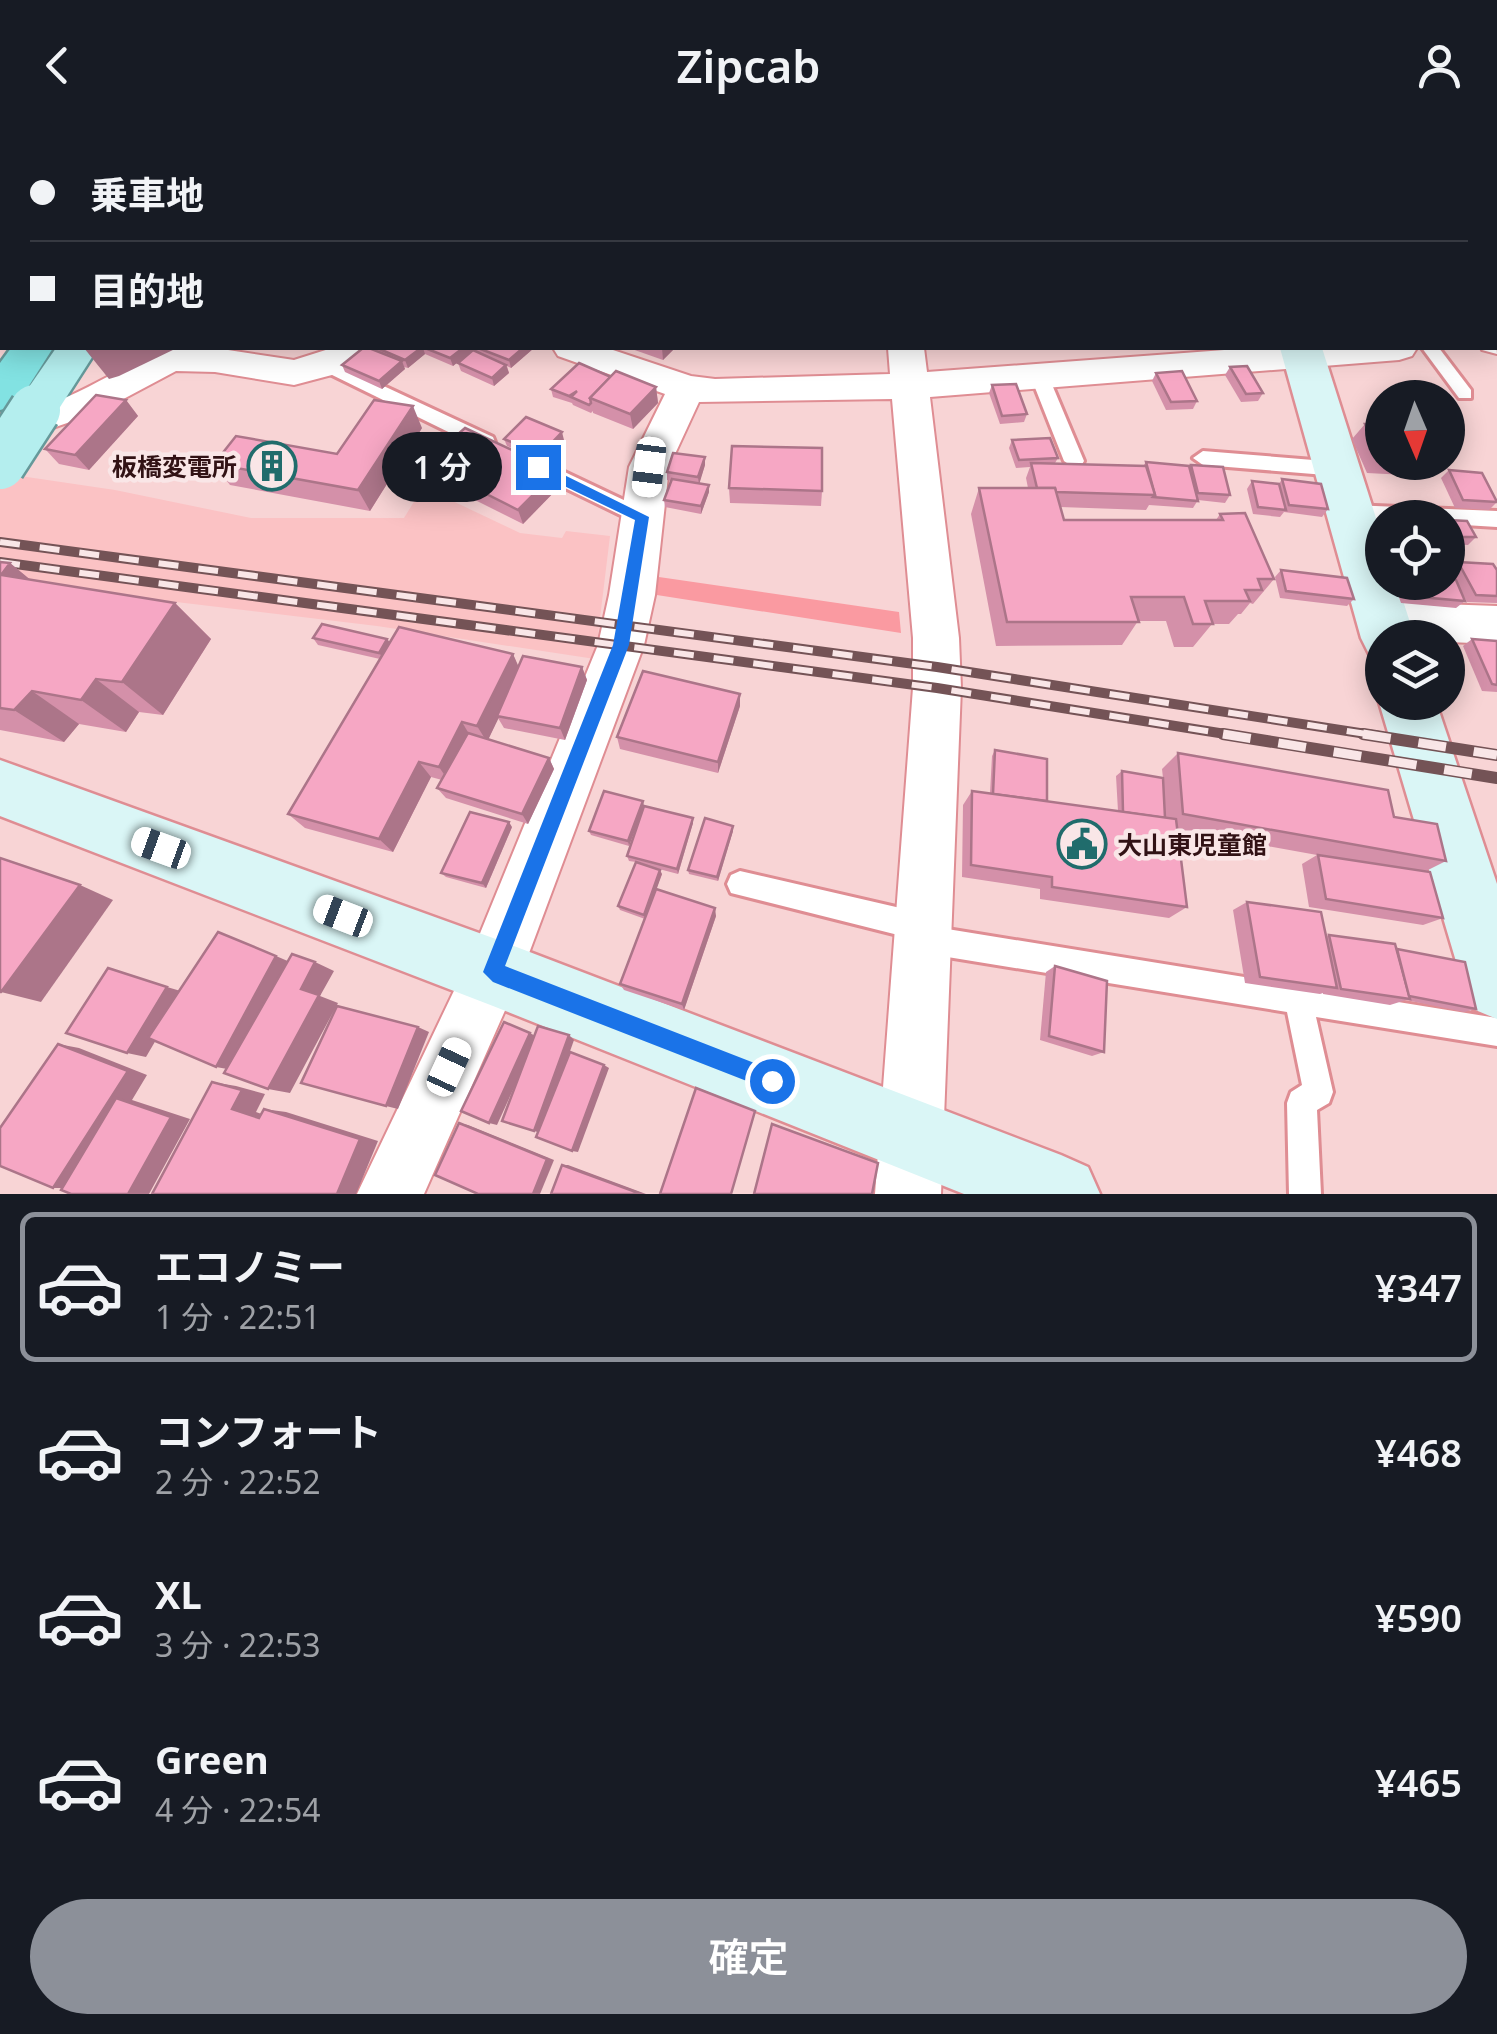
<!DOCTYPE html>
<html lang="ja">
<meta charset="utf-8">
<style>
body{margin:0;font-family:"Noto Sans","Noto Sans JP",sans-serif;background:#242831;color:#f1f3f6;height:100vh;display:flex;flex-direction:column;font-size:38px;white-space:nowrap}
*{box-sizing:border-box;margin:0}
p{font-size:32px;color:#9ea1a6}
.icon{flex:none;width:55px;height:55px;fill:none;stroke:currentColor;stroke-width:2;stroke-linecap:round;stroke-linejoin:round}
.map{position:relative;height:1064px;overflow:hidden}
.drawer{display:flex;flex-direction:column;background:#171b24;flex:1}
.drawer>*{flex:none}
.banner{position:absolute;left:0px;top:0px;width:1498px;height:220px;box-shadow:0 5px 25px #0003;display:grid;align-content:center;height:220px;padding:0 30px;background:#171b24}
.needle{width:65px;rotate:178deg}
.controls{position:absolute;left:1365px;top:250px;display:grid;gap:20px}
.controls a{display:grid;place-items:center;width:100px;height:100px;border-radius:50%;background:#171b24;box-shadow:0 5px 25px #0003;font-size:50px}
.end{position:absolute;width:45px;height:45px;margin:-22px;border:12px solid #1a73e8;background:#fff;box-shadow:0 0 0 5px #fff}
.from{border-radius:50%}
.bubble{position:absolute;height:70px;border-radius:35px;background:#171b24;box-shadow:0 5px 25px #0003;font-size:32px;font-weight:600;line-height:70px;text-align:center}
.car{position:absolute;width:30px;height:60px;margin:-30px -15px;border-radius:12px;box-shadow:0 0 8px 2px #0007;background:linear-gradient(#fff 24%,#345 0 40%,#fff 0 76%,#345 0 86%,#fff 0)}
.banner b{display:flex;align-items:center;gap:35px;height:95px;font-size:38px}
.banner b+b{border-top:2px solid #363941}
.banner i{width:25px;height:25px;background:#f1f3f6}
ul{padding:18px 0 0;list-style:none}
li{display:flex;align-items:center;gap:30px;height:150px;margin:0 20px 15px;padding:0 10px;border:5px solid transparent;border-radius:15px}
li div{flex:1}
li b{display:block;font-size:38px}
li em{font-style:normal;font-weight:600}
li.selected{border-color:#8c9099}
li>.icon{width:90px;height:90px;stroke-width:1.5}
.action{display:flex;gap:20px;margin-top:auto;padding:20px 30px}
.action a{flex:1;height:115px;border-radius:60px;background:#8c9099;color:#fff;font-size:40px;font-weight:600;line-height:115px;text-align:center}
header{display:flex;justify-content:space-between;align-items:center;height:130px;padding:0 30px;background:#171b24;font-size:45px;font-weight:600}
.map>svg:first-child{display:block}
</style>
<header><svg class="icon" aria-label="back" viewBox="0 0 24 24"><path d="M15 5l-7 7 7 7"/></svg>Zipcab<svg class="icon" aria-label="person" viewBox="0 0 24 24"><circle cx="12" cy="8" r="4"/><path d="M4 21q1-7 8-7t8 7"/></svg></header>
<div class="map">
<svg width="1497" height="1064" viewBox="0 0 1497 1064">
<rect width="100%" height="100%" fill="#f8d4d5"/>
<!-- built -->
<polygon fill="#fbc2c4" points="0,343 115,360 251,388 404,388 423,357 520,403 562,408 566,401 610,406 595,529 377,496 0,451"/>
<!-- green -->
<polygon fill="#fa9aa1" points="652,446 899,482 901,503 644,463"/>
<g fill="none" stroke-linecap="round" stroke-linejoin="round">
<!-- lane casing -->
<g stroke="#df8d93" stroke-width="6">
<g id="lane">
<polygon points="716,0 730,0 730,2 717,2"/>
<polygon points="1428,0 1442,0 1444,2 1430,2"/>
<rect x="1495" y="56" width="2" height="8"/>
<polygon points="1495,104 1497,105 1497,116 1495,115"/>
<polygon points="1422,218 1439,218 1471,260 1471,268 1459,268"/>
<polygon points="330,231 493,307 495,312 486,319 479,317 324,241 321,237"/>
<polygon points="1039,239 1048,245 1084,331 1081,336 1074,338 1064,331 1030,245"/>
<polygon points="1203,321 1338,332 1348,339 1338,346 1203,335 1193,328"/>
<polygon points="533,327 649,382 652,387 649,392 635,392 526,339 523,334"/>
<polygon points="1351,375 1497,381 1497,397 1448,394 1448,388 1351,389 1341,382"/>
<polygon points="740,741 922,783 932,787 935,797 1497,888 1497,916 1316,887 1333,962 1329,973 1317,980 1321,1064 1289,1064 1287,973 1291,962 1302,955 1287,882 923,823 913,819 910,808 731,763 727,754 731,745"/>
</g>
</g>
<!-- street casing -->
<g stroke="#df8d93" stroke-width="4">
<g id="street">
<polygon points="871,0 899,0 900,2 872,2"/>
<rect x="0" y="104" width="2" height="20"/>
<polygon points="1495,200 1497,224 1482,220 1481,218 1495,218"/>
<path d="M175 218H215L294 230 332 218H376L371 226 347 241 294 255 215 242 176 241 99 282 12 312H0V284C62 284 116 233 175 218Z"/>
<polygon points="553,218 607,218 691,246 715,249 890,244 888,218 924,218 927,242 1251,218 1417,218 1412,226 1399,230 930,267 959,508 961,558 941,1064 875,1064 913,558 913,508 892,269 699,272 669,337 655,465 644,515 522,842 424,1064 357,1064 472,823 598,515 609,465 629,337 665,264 558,226"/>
<polygon points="1383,472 1497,476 1497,514 1448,512 1448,508 1382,510 1367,504 1360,491 1367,478"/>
</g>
</g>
<!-- secondary casing -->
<g stroke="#df8d93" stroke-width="5">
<g id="secondary">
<polygon points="1212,0 1244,0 1245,2 1213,2"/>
<polygon points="1280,218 1322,218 1382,407 1382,452 1397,452 1415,508 1382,508 1382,529 1369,524 1361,508"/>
<polygon points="1382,564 1382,572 1436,572 1497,754 1497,889 1473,879 1463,855 1379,572"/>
<polygon points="0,630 493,808 1061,1025 1088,1037 1100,1064 964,1064 493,876 0,686"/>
</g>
</g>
<!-- primary casing -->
<g stroke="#66999a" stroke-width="5">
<polygon id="primary" points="56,218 98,218 51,291 35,295 19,291 13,280"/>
</g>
<!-- highway casing -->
<g stroke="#66999a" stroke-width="5">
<polygon id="highway" points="11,218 53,218 16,276 0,280 0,233"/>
</g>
<!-- lane -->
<use href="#lane" fill="#fff" fill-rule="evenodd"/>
<!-- street -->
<use href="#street" fill="#fff" fill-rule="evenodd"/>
<!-- secondary -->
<use href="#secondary" fill="#daf6f6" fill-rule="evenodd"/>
<!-- primary -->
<use href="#primary" fill="#b4eeee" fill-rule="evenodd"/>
<!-- highway -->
<use href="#highway" fill="#82e2e2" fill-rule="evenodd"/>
<!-- rail-far1 casing -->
<g stroke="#745356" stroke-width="10">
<g id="rail-far1">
<polyline points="0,412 937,537 1379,606"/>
<polyline points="0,432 937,558 1238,606"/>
</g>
</g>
<!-- rail casing -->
<g stroke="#745356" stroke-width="12">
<g id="rail">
<polyline points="1223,604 1497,648"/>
<polyline points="1363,604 1497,625"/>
</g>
</g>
<!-- rail-far1 -->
<use href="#rail-far1" stroke="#f9e6e7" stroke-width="6" stroke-dasharray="20" stroke-linecap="butt"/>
<!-- rail -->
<use href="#rail" stroke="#f9e6e7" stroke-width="9" stroke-dasharray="28" stroke-linecap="butt"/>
<!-- primary-bridge casing -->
<g stroke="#66999a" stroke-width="55" stroke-linecap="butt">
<polyline id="primary-bridge" points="0,334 35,280"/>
</g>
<!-- primary-bridge -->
<use href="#primary-bridge" stroke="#b4eeee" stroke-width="50"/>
</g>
<!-- wall -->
<g fill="#d490a9">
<polygon points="354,0 403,0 404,2 355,2"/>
<polygon points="0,34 2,35 2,74 0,74"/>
<polygon points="377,218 534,218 511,238 507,236 509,243 494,256 461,241 458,233 476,222 475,218 453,236 425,224 408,238 404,237 405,239 382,259 345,242 342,235 378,221"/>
<polygon points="629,218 675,218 663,230"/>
<polygon points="1193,218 1217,218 1216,219 1195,220"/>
<polygon points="1230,237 1263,263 1258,271 1241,272 1225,245"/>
<polygon points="1156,243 1197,271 1193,279 1166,280 1152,251"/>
<polygon points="611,247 656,257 658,273 633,299 593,283 593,281 591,283 573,275 572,273 553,267 551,259"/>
<polygon points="992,255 1027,284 1024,292 1000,294 989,263"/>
<polygon points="126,270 138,286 89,340 59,334 45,319"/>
<polygon points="1365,294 1382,295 1382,332 1439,332 1425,346 1367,343 1352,309"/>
<polygon points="422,298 370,381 230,355 214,334 337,324"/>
<polygon points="504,309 564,310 543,332 507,316"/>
<polygon points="1012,310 1058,328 1055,333 1143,336 1146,332 1189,337 1191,335 1230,365 1225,373 1198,370 1193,378 1149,375 1146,380 1060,377 1064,390 1216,390 1220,384 1274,449 1253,474 1250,473 1241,484 1238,484 1229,494 1212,494 1193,517 1174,517 1166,491 1138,491 1122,515 996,516 971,384 979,358 1028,358 1026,348 1030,337 1016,338 1009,318"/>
<polygon points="705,327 705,335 699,353 709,362 701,384 665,377 664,370 671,351 667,350 667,342"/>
<polygon points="425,333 557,341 561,355 523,394 431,348"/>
<polygon points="1449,340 1497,372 1489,380 1455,378 1441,348"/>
<polygon points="1282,349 1328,379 1322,387 1284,382 1280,387 1253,384 1247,359 1252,351 1279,354"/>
<polygon points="729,358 822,361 821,376 730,373"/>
<polygon points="1448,390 1476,407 1468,415 1448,414"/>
<polygon points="1448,422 1454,436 1458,432 1497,440 1497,473 1467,472 1459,457 1465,471 1456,478 1401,473 1394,453 1448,452 1455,450 1452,443 1448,447"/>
<polygon points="0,432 10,433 29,449 175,473 211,509 163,585 139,582 126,602 79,594 64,612 0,600"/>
<polygon points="1281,440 1354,469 1347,476 1280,468 1275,447"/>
<polygon points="313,508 387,509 390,513 513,524 518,537 582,537 587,550 565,610 504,598 498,588 488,610 549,628 554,639 528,694 446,668 437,658 442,650 431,647 393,722 305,698 288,684 380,529 318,515"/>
<polygon points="1472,509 1497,511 1497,562 1482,561 1463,516"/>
<polygon points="740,576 718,643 620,619 617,607"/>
<polygon points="995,620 1047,671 1118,681 1116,646 1122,641 1163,648 1162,639 1178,623 1394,687 1446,731 1426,741 1443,788 1423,795 1309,777 1302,734 1317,725 1177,700 1187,777 1169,788 1040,769 1040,759 962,747 963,675 972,661 990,663 992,626"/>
<polygon points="643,671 629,716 591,705 589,701"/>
<polygon points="693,688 693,693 678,744 640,734 662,744 656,759 716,786 684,880 624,860 620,854 645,789 620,780 618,776 636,732 629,731 627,726"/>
<polygon points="512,697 486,758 446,747 441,743"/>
<polygon points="733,701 718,751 689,744 688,740"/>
<polygon points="1247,772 1326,806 1329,805 1397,819 1476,879 1464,882 1406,870 1390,875 1323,864 1323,863 1320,864 1245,853 1233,780"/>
<polygon points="1055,836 1104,922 1092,926 1040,910 1046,842"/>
</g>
<!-- shaded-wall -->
<g fill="#ac7589">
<polygon points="0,0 7,0 9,2 2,2 2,13 0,16"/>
<polygon points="337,0 353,0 353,2 336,2"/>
<polygon points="388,0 403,0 404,2 388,2"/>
<polygon points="84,218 177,218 119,246 109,249"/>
<polygon points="421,218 423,218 425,224 408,238 405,230"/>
<polygon points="463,218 475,218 453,236 450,228"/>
<polygon points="523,218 534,218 511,238 509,230"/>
<polygon points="662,218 675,218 663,230"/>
<polygon points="402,231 405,239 382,259 379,251"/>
<polygon points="506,235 509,243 494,256 492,248"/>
<polygon points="656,257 658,273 633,299 630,284"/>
<polygon points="126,270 138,286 89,340 75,325"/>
<polygon points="413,276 422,298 370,381 358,360"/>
<polygon points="562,302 564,310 543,332 541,324"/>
<polygon points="705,327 705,335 699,355 698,347"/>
<polygon points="557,341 561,355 523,394 518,380"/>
<polygon points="709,355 709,362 701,384 701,376"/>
<polygon points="10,433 55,470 1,445"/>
<polygon points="175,473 211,509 163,585 122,552"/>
<polygon points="387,509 392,515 384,529 379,523"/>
<polygon points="513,524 521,542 487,612 477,596"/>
<polygon points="582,537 587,550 565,610 560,598"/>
<polygon points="96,549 139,582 126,602 81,570"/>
<polygon points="32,561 79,594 64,612 14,580"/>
<polygon points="740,564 740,576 718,643 718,632"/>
<polygon points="462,592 472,609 450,653 439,637"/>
<polygon points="549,628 554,639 528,694 522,684"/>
<polygon points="419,632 431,647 393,722 379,709"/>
<polygon points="643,671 644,677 629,716 628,711"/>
<polygon points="693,688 693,693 678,744 677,739"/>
<polygon points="509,692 512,697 486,758 482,753"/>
<polygon points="733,696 733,701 718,751 717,747"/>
<polygon points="660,740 662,744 646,789 644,785"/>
<polygon points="80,755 113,770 41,872 1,862"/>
<polygon points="715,778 716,786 684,880 682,874"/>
<polygon points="276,826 290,832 233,940 216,937"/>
<polygon points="315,832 334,841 320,866 338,873 290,963 268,959 301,859"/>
<polygon points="167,857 184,862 146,927 127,923"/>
<polygon points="418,897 429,902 398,979 386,976"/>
<polygon points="530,903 537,907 497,995 489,993"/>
<polygon points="569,905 574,910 541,1003 534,1001"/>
<polygon points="58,914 79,918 147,945 132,970 190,989 149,1064 128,1064 76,1058 53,1058"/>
<polygon points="604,935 609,938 578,1022 572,1021"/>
<polygon points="212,952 236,956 265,964 256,982 281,991 259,988 232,979"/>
<polygon points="264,979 286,982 378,1011 356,1064 337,1064"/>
<polygon points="459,993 468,995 554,1030 540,1064 533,1064"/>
<polygon points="562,1035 568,1035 646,1064 641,1064"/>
</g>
<!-- building -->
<g fill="#f6a7c4" stroke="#ac7589" stroke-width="2.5">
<polygon points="239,0 280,0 278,2 238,2"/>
<polygon points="280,0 304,0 302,2 278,2"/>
<polygon points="316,0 337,0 336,2 314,2"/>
<polygon points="631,0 660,0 659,2 630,2"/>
<polygon points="664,0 712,0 712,2 663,2"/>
<polygon points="0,34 2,35 2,59 0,59"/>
<rect x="1495" y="116" width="2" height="24"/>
<polygon points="363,218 369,218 402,231 379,251 342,235"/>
<polygon points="377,218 421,218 405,230"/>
<polygon points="425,218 463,218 450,228"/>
<polygon points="478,218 523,218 509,230"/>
<polygon points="473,220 506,235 492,248 458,233"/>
<polygon points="579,233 611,247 590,268 591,273 589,275 571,267 577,261 569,266 551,259"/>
<polygon points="1247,236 1263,263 1246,264 1230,237"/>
<polygon points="616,241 656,257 630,284 590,268"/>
<polygon points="1182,241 1197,271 1171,272 1156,243"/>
<polygon points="1016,254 1027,284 1002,286 992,255"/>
<polygon points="96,265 126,270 75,325 45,319"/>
<polygon points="374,270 413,276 358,360 214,334 236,306 337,324"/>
<polygon points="526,287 562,302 541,324 504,309"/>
<polygon points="1365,294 1382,295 1382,328 1380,328"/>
<polygon points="465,298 557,341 518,380 425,333"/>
<polygon points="1050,308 1058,328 1019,330 1012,310"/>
<polygon points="732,316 822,318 822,361 729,358"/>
<polygon points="673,323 705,327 698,347 667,342"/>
<polygon points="1146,332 1189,336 1198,371 1153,367 1155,365"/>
<polygon points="1031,333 1146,336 1155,365 1056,362 1055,358 1037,358"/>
<polygon points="1191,335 1223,337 1230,365 1198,363"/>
<polygon points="1449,340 1482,343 1497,372 1463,370"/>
<polygon points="672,349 709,355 701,376 664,370"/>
<polygon points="1282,349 1321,354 1328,379 1289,375"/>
<polygon points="1252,351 1279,354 1286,380 1258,377"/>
<polygon points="979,358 1055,358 1064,390 1223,390 1220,384 1245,383 1274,449 1258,449 1262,460 1245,460 1250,471 1205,471 1213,494 1193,494 1184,467 1131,467 1139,492 1007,492"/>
<polygon points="1448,390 1467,391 1476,407 1448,407"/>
<polygon points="1448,422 1456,440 1448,439"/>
<polygon points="0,432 10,433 1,445 175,473 122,552 96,549 81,570 32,561 14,580 0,578"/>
<polygon points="1458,432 1493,434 1497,440 1497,466 1476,465"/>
<polygon points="1281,440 1347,448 1354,469 1286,461"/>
<polygon points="1448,449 1456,450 1465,471 1409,466 1404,452 1448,452"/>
<polygon points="322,494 387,509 379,523 313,508"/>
<polygon points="399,497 513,524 477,596 462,592 439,637 419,632 379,709 288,684"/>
<polygon points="1472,509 1497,511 1497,555 1492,554"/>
<polygon points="523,526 582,537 560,598 497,586"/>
<polygon points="643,541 740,564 718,632 617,607"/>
<polygon points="468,603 549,628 522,684 437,658"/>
<polygon points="995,620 1047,629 1047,671 993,664"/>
<polygon points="1178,623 1388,660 1394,687 1437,694 1446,731 1183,684"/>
<polygon points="1122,641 1163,648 1165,688 1123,682"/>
<polygon points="604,661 643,671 628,711 589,701"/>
<polygon points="972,661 1176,689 1187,777 1052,757 1052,747 971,735"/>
<polygon points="644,676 693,688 677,739 627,726"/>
<polygon points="470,682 509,692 482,753 441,743"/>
<polygon points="705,688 733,696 717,747 688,740"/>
<polygon points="1318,725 1430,742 1443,788 1326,769"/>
<polygon points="0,728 80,755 1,862 0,862"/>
<polygon points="636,732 660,740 644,785 618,776"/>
<polygon points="656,759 715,778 682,874 620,854"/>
<polygon points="1247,772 1321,782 1337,858 1260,847"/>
<polygon points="218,802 276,826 216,937 148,908"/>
<polygon points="1329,805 1395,814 1410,869 1341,859"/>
<polygon points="1397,819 1465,832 1476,879 1409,866"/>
<polygon points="292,824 315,832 301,859 319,865 268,959 224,943"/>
<polygon points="1055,836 1107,851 1104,922 1049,906"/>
<polygon points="108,838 167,857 127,923 66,903"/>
<polygon points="337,876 418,897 386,976 301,953"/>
<polygon points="504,892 530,903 489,993 461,981"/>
<polygon points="538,896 569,905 534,1001 502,991"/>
<polygon points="58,914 128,941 53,1058 0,1036 0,998"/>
<polygon points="570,922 604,935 572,1021 536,1007"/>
<polygon points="212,952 242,960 232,979 259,988 264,979 360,1009 337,1064 152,1064"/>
<polygon points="696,958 755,981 731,1064 660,1064"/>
<polygon points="116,968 171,987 128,1064 71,1064 61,1060"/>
<polygon points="459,993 547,1029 533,1064 478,1064 435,1045"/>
<polygon points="772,994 878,1033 872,1064 754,1064"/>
<polygon points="562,1035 641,1064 551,1064"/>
</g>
<!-- route -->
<polygon fill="#1a73e8" points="538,332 649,387 629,515 505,836 780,943 783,951 780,958 772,961 493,852 483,842 613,515 635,390 533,341 531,337"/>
<!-- icons -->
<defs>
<g id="building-ring" transform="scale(2.5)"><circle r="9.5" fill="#f9e6e7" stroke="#206c6c" stroke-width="1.5"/><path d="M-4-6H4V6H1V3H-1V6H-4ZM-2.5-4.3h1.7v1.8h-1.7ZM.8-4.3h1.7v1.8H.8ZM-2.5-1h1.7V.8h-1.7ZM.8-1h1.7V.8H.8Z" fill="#206c6c"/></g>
<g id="civic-ring" transform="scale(2.5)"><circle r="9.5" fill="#f9e6e7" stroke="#206c6c" stroke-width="1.5"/><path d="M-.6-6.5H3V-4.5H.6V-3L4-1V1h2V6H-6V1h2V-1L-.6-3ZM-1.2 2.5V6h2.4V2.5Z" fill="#206c6c"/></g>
</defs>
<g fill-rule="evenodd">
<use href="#building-ring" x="272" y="336"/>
<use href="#civic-ring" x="1082" y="714"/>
</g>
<g text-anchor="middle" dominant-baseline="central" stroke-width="9" stroke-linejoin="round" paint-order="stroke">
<!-- poi labels -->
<g font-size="25" font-weight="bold" fill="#311215" stroke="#f9e6e7" text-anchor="end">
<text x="237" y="336">板橋変電所</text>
<text x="1117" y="714" text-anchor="start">大山東児童館</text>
</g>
</g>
</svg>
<div class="controls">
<a><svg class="needle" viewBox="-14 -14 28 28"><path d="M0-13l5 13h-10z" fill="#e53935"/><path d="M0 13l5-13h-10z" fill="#9ea1a6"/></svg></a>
<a><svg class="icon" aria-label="locate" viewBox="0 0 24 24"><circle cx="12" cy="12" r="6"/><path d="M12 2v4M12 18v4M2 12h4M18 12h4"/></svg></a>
<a><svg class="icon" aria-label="layers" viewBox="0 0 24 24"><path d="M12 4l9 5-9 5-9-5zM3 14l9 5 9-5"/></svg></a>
</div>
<i class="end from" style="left:772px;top:951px"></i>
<i class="end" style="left:538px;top:337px"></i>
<div class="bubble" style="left:382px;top:302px;width:120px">1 分</div>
<i class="car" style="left:649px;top:337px;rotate:187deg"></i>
<i class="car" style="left:161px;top:718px;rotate:290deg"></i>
<i class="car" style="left:343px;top:786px;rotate:291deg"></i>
<i class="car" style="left:449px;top:937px;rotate:25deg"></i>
<div class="banner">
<b><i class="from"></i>乗車地</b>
<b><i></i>目的地</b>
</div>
</div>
<section class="drawer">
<ul>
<li class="selected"><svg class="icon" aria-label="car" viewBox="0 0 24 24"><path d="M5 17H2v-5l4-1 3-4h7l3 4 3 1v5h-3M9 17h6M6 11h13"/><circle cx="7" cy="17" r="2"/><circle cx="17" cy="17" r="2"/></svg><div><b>エコノミー</b><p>1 分 · 22:51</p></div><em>¥347</em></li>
<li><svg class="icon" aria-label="car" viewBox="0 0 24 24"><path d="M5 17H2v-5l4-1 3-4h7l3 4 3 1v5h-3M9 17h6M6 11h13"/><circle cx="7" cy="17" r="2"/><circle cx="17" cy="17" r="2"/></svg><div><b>コンフォート</b><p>2 分 · 22:52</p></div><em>¥468</em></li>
<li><svg class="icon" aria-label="car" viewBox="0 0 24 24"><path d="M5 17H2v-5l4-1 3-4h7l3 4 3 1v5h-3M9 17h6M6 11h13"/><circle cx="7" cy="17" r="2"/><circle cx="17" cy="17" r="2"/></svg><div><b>XL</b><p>3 分 · 22:53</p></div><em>¥590</em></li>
<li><svg class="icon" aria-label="car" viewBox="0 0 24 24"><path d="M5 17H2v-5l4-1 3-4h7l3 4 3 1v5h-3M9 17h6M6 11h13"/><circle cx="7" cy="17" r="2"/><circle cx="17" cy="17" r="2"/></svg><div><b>Green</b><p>4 分 · 22:54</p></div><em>¥465</em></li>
</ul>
<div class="action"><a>確定</a></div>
</section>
